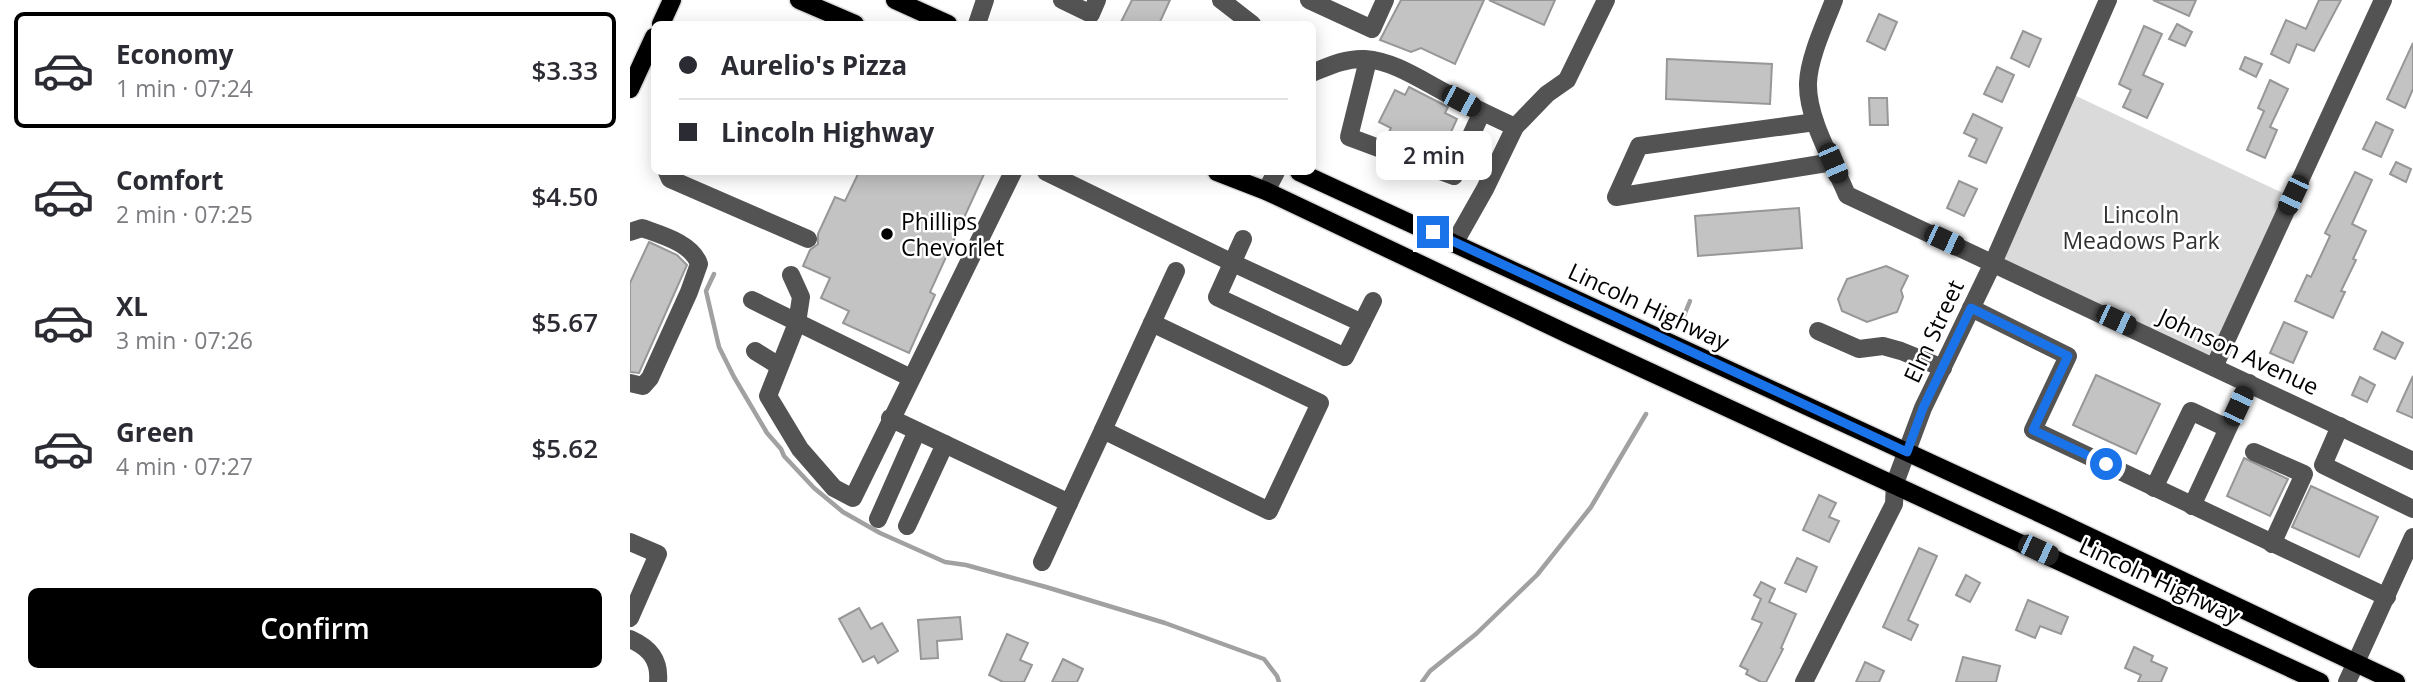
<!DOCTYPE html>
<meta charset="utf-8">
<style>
body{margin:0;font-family:"Open Sans",sans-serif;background:#f7f7f7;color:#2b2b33;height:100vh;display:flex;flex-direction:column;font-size:26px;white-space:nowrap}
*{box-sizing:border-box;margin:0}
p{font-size:23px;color:#7c7c81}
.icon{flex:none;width:38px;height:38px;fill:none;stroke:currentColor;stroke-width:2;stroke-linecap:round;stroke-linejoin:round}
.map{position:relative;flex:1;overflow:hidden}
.side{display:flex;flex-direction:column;background:#fff;width:630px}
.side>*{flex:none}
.top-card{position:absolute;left:21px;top:21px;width:665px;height:154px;border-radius:10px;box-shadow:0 4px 18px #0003;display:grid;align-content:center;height:154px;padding:0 28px;background:#fff}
.end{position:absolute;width:32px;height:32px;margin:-16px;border:9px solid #1a73e8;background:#fff;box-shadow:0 0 0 4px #fff}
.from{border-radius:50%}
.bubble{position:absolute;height:49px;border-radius:10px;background:#fff;box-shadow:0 4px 18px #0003;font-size:23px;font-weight:600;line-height:49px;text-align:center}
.car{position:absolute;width:21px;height:42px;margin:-21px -10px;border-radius:9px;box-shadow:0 0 5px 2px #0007;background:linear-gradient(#222 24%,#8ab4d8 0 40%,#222 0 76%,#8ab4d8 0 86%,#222 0)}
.top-card b{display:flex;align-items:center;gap:24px;height:66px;font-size:26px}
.top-card b+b{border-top:2px solid #e1e1e2}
.top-card i{width:18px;height:18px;background:#2b2b33}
ul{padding:12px 0 0;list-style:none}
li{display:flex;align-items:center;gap:21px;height:116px;margin:0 14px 10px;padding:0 14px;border:4px solid transparent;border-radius:10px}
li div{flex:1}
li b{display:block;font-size:26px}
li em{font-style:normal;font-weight:600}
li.selected{border-color:#000}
li>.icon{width:63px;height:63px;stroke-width:1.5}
.action{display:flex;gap:14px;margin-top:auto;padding:14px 28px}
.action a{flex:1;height:80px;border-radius:10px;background:#000;color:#fff;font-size:28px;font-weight:600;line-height:80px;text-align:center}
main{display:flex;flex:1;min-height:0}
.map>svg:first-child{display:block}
</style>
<main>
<section class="side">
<ul>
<li class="selected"><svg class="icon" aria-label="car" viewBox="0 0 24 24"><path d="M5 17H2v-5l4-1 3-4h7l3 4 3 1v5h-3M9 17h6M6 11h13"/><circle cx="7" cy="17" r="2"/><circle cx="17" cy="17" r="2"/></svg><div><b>Economy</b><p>1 min · 07:24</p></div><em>$3.33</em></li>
<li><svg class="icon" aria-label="car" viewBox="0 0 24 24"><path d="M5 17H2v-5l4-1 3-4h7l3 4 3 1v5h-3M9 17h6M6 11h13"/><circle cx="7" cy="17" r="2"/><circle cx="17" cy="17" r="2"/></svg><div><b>Comfort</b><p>2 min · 07:25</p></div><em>$4.50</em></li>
<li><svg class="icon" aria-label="car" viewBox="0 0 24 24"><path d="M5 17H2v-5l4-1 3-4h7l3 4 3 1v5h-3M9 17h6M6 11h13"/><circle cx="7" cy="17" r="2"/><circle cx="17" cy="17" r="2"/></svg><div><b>XL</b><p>3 min · 07:26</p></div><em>$5.67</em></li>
<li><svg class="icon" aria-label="car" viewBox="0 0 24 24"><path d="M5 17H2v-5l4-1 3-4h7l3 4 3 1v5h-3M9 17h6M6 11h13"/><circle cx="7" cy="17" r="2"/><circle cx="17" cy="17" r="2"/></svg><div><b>Green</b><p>4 min · 07:27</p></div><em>$5.62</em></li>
</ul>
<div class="action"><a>Confirm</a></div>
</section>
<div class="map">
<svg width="1783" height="682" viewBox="0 0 1783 682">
<rect width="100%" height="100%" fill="#fff"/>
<!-- green -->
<polygon fill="#dadada" points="1444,95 1655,194 1578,358 1368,260"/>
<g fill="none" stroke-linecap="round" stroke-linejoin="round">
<!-- stream -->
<g stroke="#a1a1a1" stroke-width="4.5">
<polyline points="84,274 76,291 89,347 104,377 137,433 151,449 154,456 184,488 213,512 250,533 315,562 336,565 416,587 535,623 634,659 647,676 649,682"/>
<polyline points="1053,318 1060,301"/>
<polyline points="792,682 800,671 846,634 907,575 961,507 1016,414"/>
</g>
</g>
<!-- building -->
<g fill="#c3c3c3" stroke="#979797" stroke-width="2">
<polygon points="502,0 540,0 529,24 490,24"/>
<polygon points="771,0 854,0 825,64 791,48 781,52 750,40"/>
<polygon points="859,0 925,0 914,25"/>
<polygon points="1523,0 1566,0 1559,16"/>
<polygon points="1689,0 1711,0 1684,51 1667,44 1659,63 1641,54 1656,20 1676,29"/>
<polygon points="1249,14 1267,22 1255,50 1237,41"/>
<polygon points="1547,24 1562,32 1555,46 1539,39"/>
<polygon points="1514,26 1532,34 1513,75 1533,84 1517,118 1493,107 1501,90 1489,84"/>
<polygon points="1393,31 1411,39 1399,67 1381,58"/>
<polygon points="1783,43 1783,89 1775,108 1757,99"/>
<polygon points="1615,57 1632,64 1626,77 1610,69"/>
<polygon points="1037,59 1142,64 1140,104 1036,99"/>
<polygon points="1367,67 1384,75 1372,102 1354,94"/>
<polygon points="1640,80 1658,89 1640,127 1647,130 1635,158 1617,150 1634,111 1628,108"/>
<polygon points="779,87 818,107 815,113 827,119 820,134 828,137 829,149 820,155 800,146 796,153 757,136 761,128 749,122 765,90 775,95"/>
<polygon points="1239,98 1257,98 1258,125 1240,125"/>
<polygon points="1343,114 1372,128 1356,163 1339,156 1347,139 1334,133"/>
<polygon points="1746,122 1763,130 1751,157 1733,149"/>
<polygon points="848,147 856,150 847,168 840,165 839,153"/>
<polygon points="1766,162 1781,169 1776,182 1760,174"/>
<polygon points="229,172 355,172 300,292 305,295 279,353 213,323 219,311 191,298 200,278 173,266 180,250 188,244 188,234 205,197 215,201"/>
<polygon points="1725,172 1742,180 1722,224 1736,231 1723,259 1726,260 1711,291 1715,292 1703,318 1665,301 1677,275 1681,277 1700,236 1695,233"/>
<polygon points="1329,181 1347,189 1334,216 1317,208"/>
<polygon points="1169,208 1172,248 1068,256 1065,216"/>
<polygon points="19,242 47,255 57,265 9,373 0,372 0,283"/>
<polygon points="1256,266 1278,276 1271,290 1273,297 1267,312 1237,322 1212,311 1208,299 1217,279"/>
<polygon points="1654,322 1677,332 1663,363 1640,353"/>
<polygon points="1752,332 1773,343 1765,359 1744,349"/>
<polygon points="1466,375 1530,404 1506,454 1443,425"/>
<polygon points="1783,376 1783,418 1767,411"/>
<polygon points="1730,377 1745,385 1737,402 1722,395"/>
<polygon points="1614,458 1658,479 1640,516 1597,496"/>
<polygon points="1681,486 1748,517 1729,557 1662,527"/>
<polygon points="1189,495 1206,503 1199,517 1209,521 1199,542 1173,530"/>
<polygon points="1289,548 1307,556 1278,620 1288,625 1281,640 1253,627"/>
<polygon points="1167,558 1187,567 1176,592 1155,583"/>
<polygon points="1336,575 1350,583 1340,602 1326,595"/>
<polygon points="1131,582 1145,589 1139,602 1166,614 1151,648 1153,649 1136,682 1131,682 1116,674 1118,670 1110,666 1132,623 1122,619 1131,599 1124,595"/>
<polygon points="1398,600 1438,617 1431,634 1410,626 1405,638 1386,630"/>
<polygon points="229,608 241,629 252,623 268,651 248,663 244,656 233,662 209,619"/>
<polygon points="330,617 332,639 307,641 308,658 291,659 288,620"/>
<polygon points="377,634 398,643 390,660 402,665 394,682 373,682 359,675"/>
<polygon points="1504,647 1523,656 1521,661 1537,668 1531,682 1508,682 1511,675 1495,668"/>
<polygon points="1333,657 1370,666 1366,682 1326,682"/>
<polygon points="433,659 453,669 447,682 422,682"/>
<polygon points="1235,662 1254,671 1249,682 1226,682"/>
</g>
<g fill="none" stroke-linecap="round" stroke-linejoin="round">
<!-- major casing -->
<g stroke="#dbdbdb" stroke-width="21">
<g id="major">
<polyline points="169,0 225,24"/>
<polyline points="265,0 318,24"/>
<polyline points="31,24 42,0"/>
<polyline points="0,89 24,37"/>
<polyline points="587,172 636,191 940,335 1690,682"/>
<polyline points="669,172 1422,519 1766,682"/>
</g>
</g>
<!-- minor -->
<g stroke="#535353" stroke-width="18">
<polyline points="432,0 461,14 467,0"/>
<polyline points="591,0 622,24"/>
<polyline points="679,0 742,29 755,0"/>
<path d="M1204 0C1195 24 1179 57 1178 83 1177 119 1203 161 1217 195L1783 461"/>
<polyline points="347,24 355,0"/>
<polyline points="738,60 719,137 824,176 830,160"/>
<path d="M682 73C699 66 716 58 735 59 764 61 791 80 816 93 838 105 861 116 885 127"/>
<polyline points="1185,122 1009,146 986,197 1203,162"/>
<polyline points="838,142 852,112"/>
<polyline points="37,172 40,179 178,239"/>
<polyline points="416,172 603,263 732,323"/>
<polyline points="636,191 646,172"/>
<path d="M0 232 12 228C31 235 62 243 69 264L59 292 20 378 13 386 0 383"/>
<polyline points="613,239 587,297 715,357 743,301"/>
<polyline points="825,242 855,189 885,127 917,94 937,80 976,0"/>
<polyline points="161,275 171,297 167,323 138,396 170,449 204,488 223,498 383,172"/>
<polyline points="122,300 281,378"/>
<polyline points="1341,308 1438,356 1403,430 1757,597"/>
<polyline points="1188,331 1229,349 1253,346 1271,351 1313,368"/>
<polyline points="125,351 149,366"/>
<polyline points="1584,367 1753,0"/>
<polyline points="260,418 439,503 473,430 639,511 690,403 522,323 546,271"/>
<polyline points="1710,426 1693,465 1783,509"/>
<polyline points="473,430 522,323"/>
<polyline points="1624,452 1674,474 1642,544"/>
<polyline points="1524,488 1561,411 1597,428"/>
<polyline points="1562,506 1619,383"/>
<polyline points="248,519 287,431"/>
<polyline points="277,526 315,444"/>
<polyline points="0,542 28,554 0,618"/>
<polyline points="412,562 439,503"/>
<path d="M0 639C20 648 30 660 28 682"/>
<polyline points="1174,682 1264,504 1265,483 1293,408 1363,263 1478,0"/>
<polyline points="1717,682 1783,537"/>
</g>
<!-- major -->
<use href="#major" stroke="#000" stroke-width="18"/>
</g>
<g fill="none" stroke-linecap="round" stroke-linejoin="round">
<!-- route -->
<polyline stroke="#1a73e8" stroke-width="9" points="803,232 1277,452 1293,408 1341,308 1438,356 1403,430 1476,464"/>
</g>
<!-- markers -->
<circle fill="#000" stroke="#fff" stroke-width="2.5" cx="257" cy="234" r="7"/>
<g text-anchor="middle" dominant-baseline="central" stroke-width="5" stroke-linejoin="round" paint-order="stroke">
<!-- park labels -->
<g font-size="23" fill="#313131" stroke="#fff">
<text x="1511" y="214">Lincoln<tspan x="1511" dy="26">Meadows Park</tspan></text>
</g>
<!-- poi labels -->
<g font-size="23" fill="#000" stroke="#fff" text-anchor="start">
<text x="271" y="221">Phillips<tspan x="271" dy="26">Chevorlet</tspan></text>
</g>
<!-- street labels -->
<g font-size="23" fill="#000" stroke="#fff">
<text transform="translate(1019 306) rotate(25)">Lincoln Highway</text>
<text transform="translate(1303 331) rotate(-65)">Elm Street</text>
<text transform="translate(1609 351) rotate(25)">Johnson Avenue</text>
<text transform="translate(1530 580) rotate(25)">Lincoln Highway</text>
</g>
</g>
</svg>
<i class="end from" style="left:1476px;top:464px"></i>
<i class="end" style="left:803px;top:232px"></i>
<div class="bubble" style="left:746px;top:131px;width:116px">2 min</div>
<i class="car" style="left:831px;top:101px;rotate:118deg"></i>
<i class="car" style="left:1203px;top:163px;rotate:157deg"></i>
<i class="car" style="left:1663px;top:195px;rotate:205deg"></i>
<i class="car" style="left:1314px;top:240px;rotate:115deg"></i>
<i class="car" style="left:1486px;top:320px;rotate:115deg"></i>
<i class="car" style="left:1608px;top:406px;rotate:25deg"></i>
<i class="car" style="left:1408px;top:550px;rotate:115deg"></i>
<div class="top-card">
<b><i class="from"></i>Aurelio's Pizza</b>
<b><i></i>Lincoln Highway</b>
</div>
</div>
</main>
